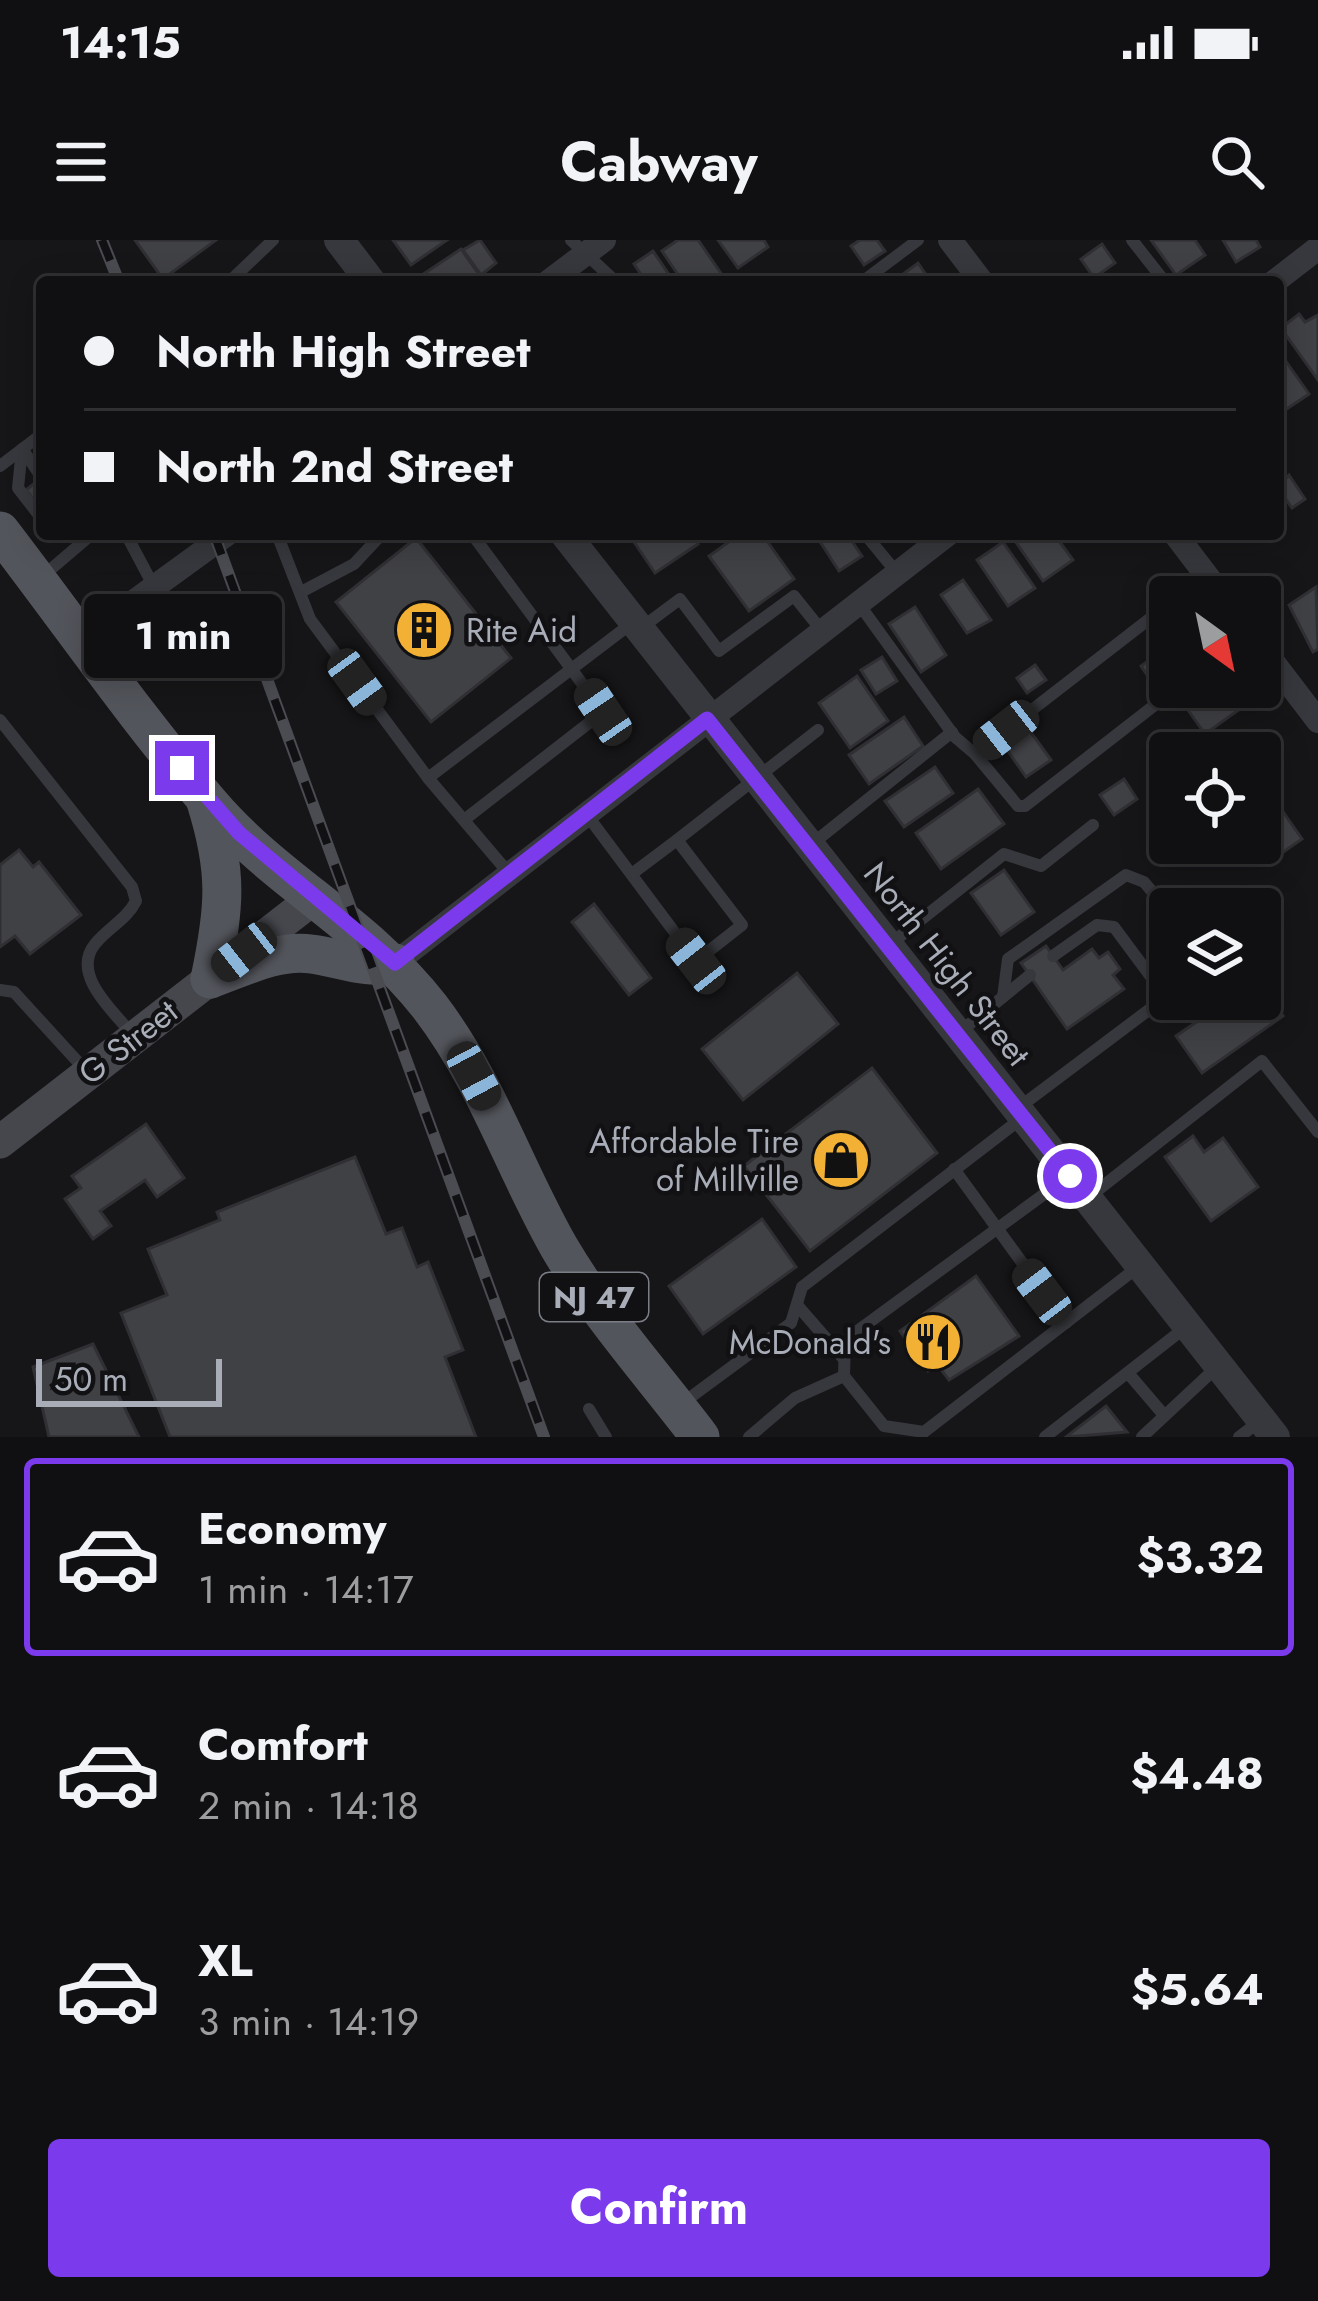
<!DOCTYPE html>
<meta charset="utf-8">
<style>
body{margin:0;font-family:Jost,sans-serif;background:#19191b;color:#f1f3f6;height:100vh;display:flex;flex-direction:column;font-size:45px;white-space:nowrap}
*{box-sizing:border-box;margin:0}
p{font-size:39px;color:#9c9d9f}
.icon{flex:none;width:66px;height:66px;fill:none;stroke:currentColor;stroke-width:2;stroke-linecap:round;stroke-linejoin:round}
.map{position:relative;height:1197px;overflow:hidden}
.side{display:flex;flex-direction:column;background:#101012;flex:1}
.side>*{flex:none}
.guide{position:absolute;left:36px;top:36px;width:1248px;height:264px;border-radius:12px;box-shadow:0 6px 30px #0003,0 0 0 3px #303032;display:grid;align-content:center;height:264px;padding:0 48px;background:#101012}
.needle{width:78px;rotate:147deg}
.tools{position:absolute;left:1149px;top:336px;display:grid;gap:24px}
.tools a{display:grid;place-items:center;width:132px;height:132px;border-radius:12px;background:#101012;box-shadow:0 6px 30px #0003,0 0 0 3px #303032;font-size:60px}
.scale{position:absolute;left:36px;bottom:30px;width:186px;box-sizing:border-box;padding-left:12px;border:6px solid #a8adb8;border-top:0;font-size:33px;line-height:42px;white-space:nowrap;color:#a8adb8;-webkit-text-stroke:9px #111113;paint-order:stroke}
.end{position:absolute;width:54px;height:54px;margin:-27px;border:15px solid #7c3aed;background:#fff;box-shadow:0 0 0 6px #fff}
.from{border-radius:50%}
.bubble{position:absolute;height:84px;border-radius:12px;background:#101012;box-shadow:0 6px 30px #0003,0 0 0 3px #303032;font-size:39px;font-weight:700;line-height:84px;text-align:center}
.car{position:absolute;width:36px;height:72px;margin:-36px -18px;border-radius:15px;box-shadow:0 0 9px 3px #0007;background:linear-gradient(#222 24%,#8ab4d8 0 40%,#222 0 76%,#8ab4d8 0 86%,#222 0)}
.guide b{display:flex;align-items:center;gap:42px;height:114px;font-size:45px}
.guide b+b{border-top:3px solid #303032}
.guide i{width:30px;height:30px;background:#f1f3f6}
ul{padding:21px 0 0;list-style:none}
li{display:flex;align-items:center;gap:36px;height:198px;margin:0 24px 18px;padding:0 24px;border:6px solid transparent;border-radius:12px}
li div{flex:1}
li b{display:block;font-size:45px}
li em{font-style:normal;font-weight:700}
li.active{border-color:#7c3aed}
li>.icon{width:108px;height:108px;stroke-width:1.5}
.action{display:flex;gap:24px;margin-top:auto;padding:24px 48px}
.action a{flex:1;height:138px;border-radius:12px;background:#7c3aed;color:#fff;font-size:48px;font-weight:700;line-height:138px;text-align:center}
.status{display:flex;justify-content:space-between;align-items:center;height:84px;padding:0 60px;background:#101012;direction:ltr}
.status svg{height:33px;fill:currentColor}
header{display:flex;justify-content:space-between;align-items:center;height:156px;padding:0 48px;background:#101012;font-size:54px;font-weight:700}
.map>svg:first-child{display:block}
</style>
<div class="status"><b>14:15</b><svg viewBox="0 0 49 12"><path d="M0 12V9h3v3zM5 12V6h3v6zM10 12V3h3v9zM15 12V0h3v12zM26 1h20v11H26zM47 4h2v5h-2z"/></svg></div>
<header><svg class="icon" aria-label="menu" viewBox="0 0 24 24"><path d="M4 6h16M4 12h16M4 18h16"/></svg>Cabway<svg class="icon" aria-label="search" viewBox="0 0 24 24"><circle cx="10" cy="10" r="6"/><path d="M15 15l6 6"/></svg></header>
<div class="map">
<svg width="1318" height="1197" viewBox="0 0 1318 1197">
<rect width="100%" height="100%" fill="#161618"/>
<!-- building -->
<g fill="#404145" stroke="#303034" stroke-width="3">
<polygon points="135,0 216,0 163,39"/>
<polygon points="393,0 447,0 411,25"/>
<polygon points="480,0 496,23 481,35 463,10"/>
<polygon points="678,0 698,0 727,42 683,42 662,11"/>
<polygon points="718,0 764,0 768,7 738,28"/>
<polygon points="860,0 877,0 885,11 864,25 851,6"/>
<polygon points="1151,0 1195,0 1205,15 1176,35"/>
<polygon points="1223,0 1256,0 1260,7 1236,22"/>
<polygon points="1102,4 1115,23 1094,38 1081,19"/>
<polygon points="461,9 482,39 426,42 422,35"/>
<polygon points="653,11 674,42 646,42 634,24"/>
<polygon points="918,23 931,42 892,42"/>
<polygon points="1299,74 1305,82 1318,75 1318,140 1281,88"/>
<polygon points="1278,110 1309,154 1279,174 1278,173"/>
<polygon points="1289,235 1305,259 1292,268 1278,248"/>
<polygon points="42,237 42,270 26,250"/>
<polygon points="646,294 697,294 693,297 698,304 655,333 634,302"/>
<polygon points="740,294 762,294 794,339 749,371 709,316"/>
<polygon points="815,294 847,294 862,316 839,331"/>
<polygon points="1019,294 1054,294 1073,320 1043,341 1013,298"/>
<polygon points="416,298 511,418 431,482 336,362"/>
<polygon points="1003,302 1035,348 1008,366 977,320"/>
<polygon points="963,340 991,380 967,393 941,355"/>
<polygon points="1316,347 1318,409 1313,412 1289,365"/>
<polygon points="915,367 946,415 921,432 889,384"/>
<polygon points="206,379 216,403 186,415 176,391"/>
<polygon points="1170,394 1170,434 1154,445 1141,426 1162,411 1157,403"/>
<polygon points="882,417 897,441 876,454 861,430"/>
<polygon points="1035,425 1046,440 1027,453 1017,438"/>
<polygon points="857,436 888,481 850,508 819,463"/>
<polygon points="1213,447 1235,447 1247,464 1205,494 1185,466"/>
<polygon points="904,477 923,506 869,544 849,515"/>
<polygon points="1027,487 1051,520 1026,537 1003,504"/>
<polygon points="935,527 953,553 904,587 885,561"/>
<polygon points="1124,539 1137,559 1114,575 1100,555"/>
<polygon points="978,549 1004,584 941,629 916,593"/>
<polygon points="1279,566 1302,599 1269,622 1256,603 1260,579"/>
<polygon points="19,610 33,627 39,622 81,675 30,714 15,696 0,707 0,625"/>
<polygon points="1004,630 1034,672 1001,695 971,653"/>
<polygon points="594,664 651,738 629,755 572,682"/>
<polygon points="1046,706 1063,730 1092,709 1099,718 1108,712 1120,729 1113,735 1124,749 1067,789 1021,723"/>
<polygon points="797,733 838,784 743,860 702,809"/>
<polygon points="1260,744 1283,776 1202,833 1176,796 1230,759 1260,759"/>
<polygon points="872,828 937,913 810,1011 744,926"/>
<polygon points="146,884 184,938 157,957 145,940 100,971 111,986 93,999 65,959 81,948 72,936"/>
<polygon points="1193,896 1204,912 1223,898 1258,947 1211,981 1165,917"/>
<polygon points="355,917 386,994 402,988 417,1027 428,1022 463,1110 445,1117 476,1197 170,1197 121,1073 167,1055 148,1009 220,980 217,972"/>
<polygon points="762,979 796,1027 703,1094 669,1046"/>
<polygon points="976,1036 1019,1096 949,1140 937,1124 928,1131 900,1091"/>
<polygon points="93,1104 139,1197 49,1197 33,1127"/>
<polygon points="1106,1166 1127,1192 1066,1197"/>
</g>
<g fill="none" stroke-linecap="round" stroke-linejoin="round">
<!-- service -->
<g stroke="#37383d" stroke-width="12">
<polyline points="571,0 616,42"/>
<polyline points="1132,0 1165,42"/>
<polyline points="229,42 273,0"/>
<polyline points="862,42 918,0"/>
<polyline points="22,209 18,248 42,279"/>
<polyline points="23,210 40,235"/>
<polyline points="0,226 42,194"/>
<polyline points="126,294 153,345"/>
<polyline points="277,294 310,379 428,538 632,383"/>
<polyline points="865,294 897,333"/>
<polyline points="44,335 92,294"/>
<polyline points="301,352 354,324 382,294"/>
<polyline points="1179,357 1206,336"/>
<polyline points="859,364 955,497 975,514 1170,363"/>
<polyline points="641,388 680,359 719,411 794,356 822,391"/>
<path d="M0 480 132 647 136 661C127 679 108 688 95 704 70 735 115 773 134 796"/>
<polyline points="975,514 1018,566 1025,566 1178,447"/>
<polyline points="428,538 507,631"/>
<polyline points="587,575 696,721 742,685 677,600 818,490"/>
<polyline points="464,580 603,472 472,294"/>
<polyline points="812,604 952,492"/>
<polyline points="633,633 677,600"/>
<polyline points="889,705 1004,614 1041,626 1093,585"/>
<polyline points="1053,716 1097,685 1114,687 1166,757"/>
<polyline points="0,750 14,752 88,833"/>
<polyline points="1003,757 1008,719 1126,635 1144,642 1170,673"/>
<polyline points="961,791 1030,735"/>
<polyline points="1017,869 1170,754"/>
<polyline points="954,929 1066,1083"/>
<polyline points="1069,936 845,1100 844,1136 884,1186 924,1192 1138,1027"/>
<polyline points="1089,957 1262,821 1318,892"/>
<polyline points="797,1065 844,1119"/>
<polyline points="1128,1133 1163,1174"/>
<polyline points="680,1165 791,1083 802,1047 1022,878"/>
<polyline points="589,1169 606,1197"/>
<polyline points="749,1197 795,1158 844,1136"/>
<polyline points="1045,1197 1186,1087"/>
<polyline points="1142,1197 1217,1127"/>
<polyline points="1239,1197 1260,1181"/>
</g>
<!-- minor -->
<g stroke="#37383d" stroke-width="24">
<polyline points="950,0 982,42"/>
<polyline points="548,42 604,0"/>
<polyline points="1274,42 1318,8"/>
<polyline points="1175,294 1223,357"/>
<polyline points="84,398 227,294"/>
<polyline points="1260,405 1318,481"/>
<polyline points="395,723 948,294"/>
</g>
<!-- tertiary -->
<g stroke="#37383d" stroke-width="30">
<polyline points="339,0 371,42"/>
<polyline points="565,294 1275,1197"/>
</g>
<!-- secondary -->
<polyline stroke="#45474d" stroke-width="33" points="0,902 314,658"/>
<!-- primary -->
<g stroke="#53555c" stroke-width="39">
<path d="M0 291C70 382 136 478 211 565 277 642 366 684 430 767 486 840 514 928 559 1007 598 1074 653 1135 700 1197"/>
<path d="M206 562C228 632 225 668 210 739"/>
<path d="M210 739C241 728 278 709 311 714 342 718 365 730 395 723"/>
</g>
<!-- rail casing -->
<g stroke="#4a4c52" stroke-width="12">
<g id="rail">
<polyline points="102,0 119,42"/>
<polyline points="214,294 544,1197"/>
</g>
</g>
<!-- rail -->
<use href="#rail" stroke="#111113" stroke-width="8" stroke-dasharray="22" stroke-linecap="butt"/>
</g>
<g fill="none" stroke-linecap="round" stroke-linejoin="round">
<!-- route -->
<polyline stroke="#7c3aed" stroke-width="15" points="182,528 239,593 395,723 707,479 1070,936"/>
</g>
<!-- icons -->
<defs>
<g id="building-disc" transform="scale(3)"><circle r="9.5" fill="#f2b134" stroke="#111113"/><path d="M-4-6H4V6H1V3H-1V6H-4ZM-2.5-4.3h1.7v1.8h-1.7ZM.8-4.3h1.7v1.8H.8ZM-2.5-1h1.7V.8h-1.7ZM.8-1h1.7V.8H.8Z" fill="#111"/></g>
<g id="shop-disc" transform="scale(3)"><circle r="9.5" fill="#f2b134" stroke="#111113"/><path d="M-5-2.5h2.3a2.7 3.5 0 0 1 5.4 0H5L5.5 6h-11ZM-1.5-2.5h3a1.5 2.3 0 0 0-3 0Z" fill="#111"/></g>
<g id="restaurant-disc" transform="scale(3)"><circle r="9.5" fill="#f2b134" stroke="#111113"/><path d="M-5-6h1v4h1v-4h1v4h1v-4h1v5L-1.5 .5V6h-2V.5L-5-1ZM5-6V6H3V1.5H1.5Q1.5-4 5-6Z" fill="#111"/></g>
</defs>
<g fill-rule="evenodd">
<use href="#building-disc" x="424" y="390"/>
<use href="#shop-disc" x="841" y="920"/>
<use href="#restaurant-disc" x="933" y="1102"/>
</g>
<g text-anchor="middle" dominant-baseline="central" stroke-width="9" stroke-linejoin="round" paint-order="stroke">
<!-- shield labels -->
<rect fill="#111113" stroke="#7b7e86" stroke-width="3" x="540" y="1033" width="108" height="48" rx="9"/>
<g font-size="30" font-weight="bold" fill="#a8adb8">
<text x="594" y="1057">NJ 47</text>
</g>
<!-- poi labels -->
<g font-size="33" fill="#a8adb8" stroke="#111113" text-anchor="end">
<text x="466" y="390" text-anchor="start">Rite Aid</text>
<text x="799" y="901">Affordable Tire<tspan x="799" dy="38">of Millville</tspan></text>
<text x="891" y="1102">McDonald's</text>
</g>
<!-- street labels -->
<g font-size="33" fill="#a8adb8" stroke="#111113">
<text transform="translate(947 724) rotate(52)">North High Street</text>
<text transform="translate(128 802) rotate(-38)">G Street</text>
</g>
</g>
</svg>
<div class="tools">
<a><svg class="needle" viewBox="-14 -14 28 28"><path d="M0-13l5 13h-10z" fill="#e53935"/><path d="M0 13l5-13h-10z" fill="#9c9d9f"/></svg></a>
<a><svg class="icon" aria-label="locate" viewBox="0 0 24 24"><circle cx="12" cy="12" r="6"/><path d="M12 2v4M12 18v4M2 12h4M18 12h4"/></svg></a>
<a><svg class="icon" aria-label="layers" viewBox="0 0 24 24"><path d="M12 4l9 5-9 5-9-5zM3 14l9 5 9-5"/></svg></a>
</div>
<div class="scale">50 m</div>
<i class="end from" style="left:1070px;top:936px"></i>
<i class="end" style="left:182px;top:528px"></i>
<div class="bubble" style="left:84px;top:354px;width:198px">1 min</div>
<i class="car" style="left:357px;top:442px;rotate:144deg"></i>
<i class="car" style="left:603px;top:472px;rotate:326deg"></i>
<i class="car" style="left:1006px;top:490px;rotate:232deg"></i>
<i class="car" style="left:244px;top:712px;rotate:232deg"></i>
<i class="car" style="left:696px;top:721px;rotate:322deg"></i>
<i class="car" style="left:474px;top:836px;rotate:152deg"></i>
<i class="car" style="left:1042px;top:1052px;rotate:323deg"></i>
<div class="guide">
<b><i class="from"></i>North High Street</b>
<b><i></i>North 2nd Street</b>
</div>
</div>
<section class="side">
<ul>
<li class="active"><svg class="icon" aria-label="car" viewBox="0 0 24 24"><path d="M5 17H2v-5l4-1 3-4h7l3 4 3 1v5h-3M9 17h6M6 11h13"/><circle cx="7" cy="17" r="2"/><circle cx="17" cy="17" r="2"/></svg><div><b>Economy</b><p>1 min · 14:17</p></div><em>$3.32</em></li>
<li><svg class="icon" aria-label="car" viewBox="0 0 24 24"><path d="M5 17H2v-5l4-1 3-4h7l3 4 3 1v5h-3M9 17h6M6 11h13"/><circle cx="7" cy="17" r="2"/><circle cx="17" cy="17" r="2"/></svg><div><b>Comfort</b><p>2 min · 14:18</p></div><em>$4.48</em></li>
<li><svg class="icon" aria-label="car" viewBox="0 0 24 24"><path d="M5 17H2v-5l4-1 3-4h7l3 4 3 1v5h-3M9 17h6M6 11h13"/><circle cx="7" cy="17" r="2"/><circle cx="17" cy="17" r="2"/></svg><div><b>XL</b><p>3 min · 14:19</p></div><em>$5.64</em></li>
</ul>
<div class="action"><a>Confirm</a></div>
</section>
